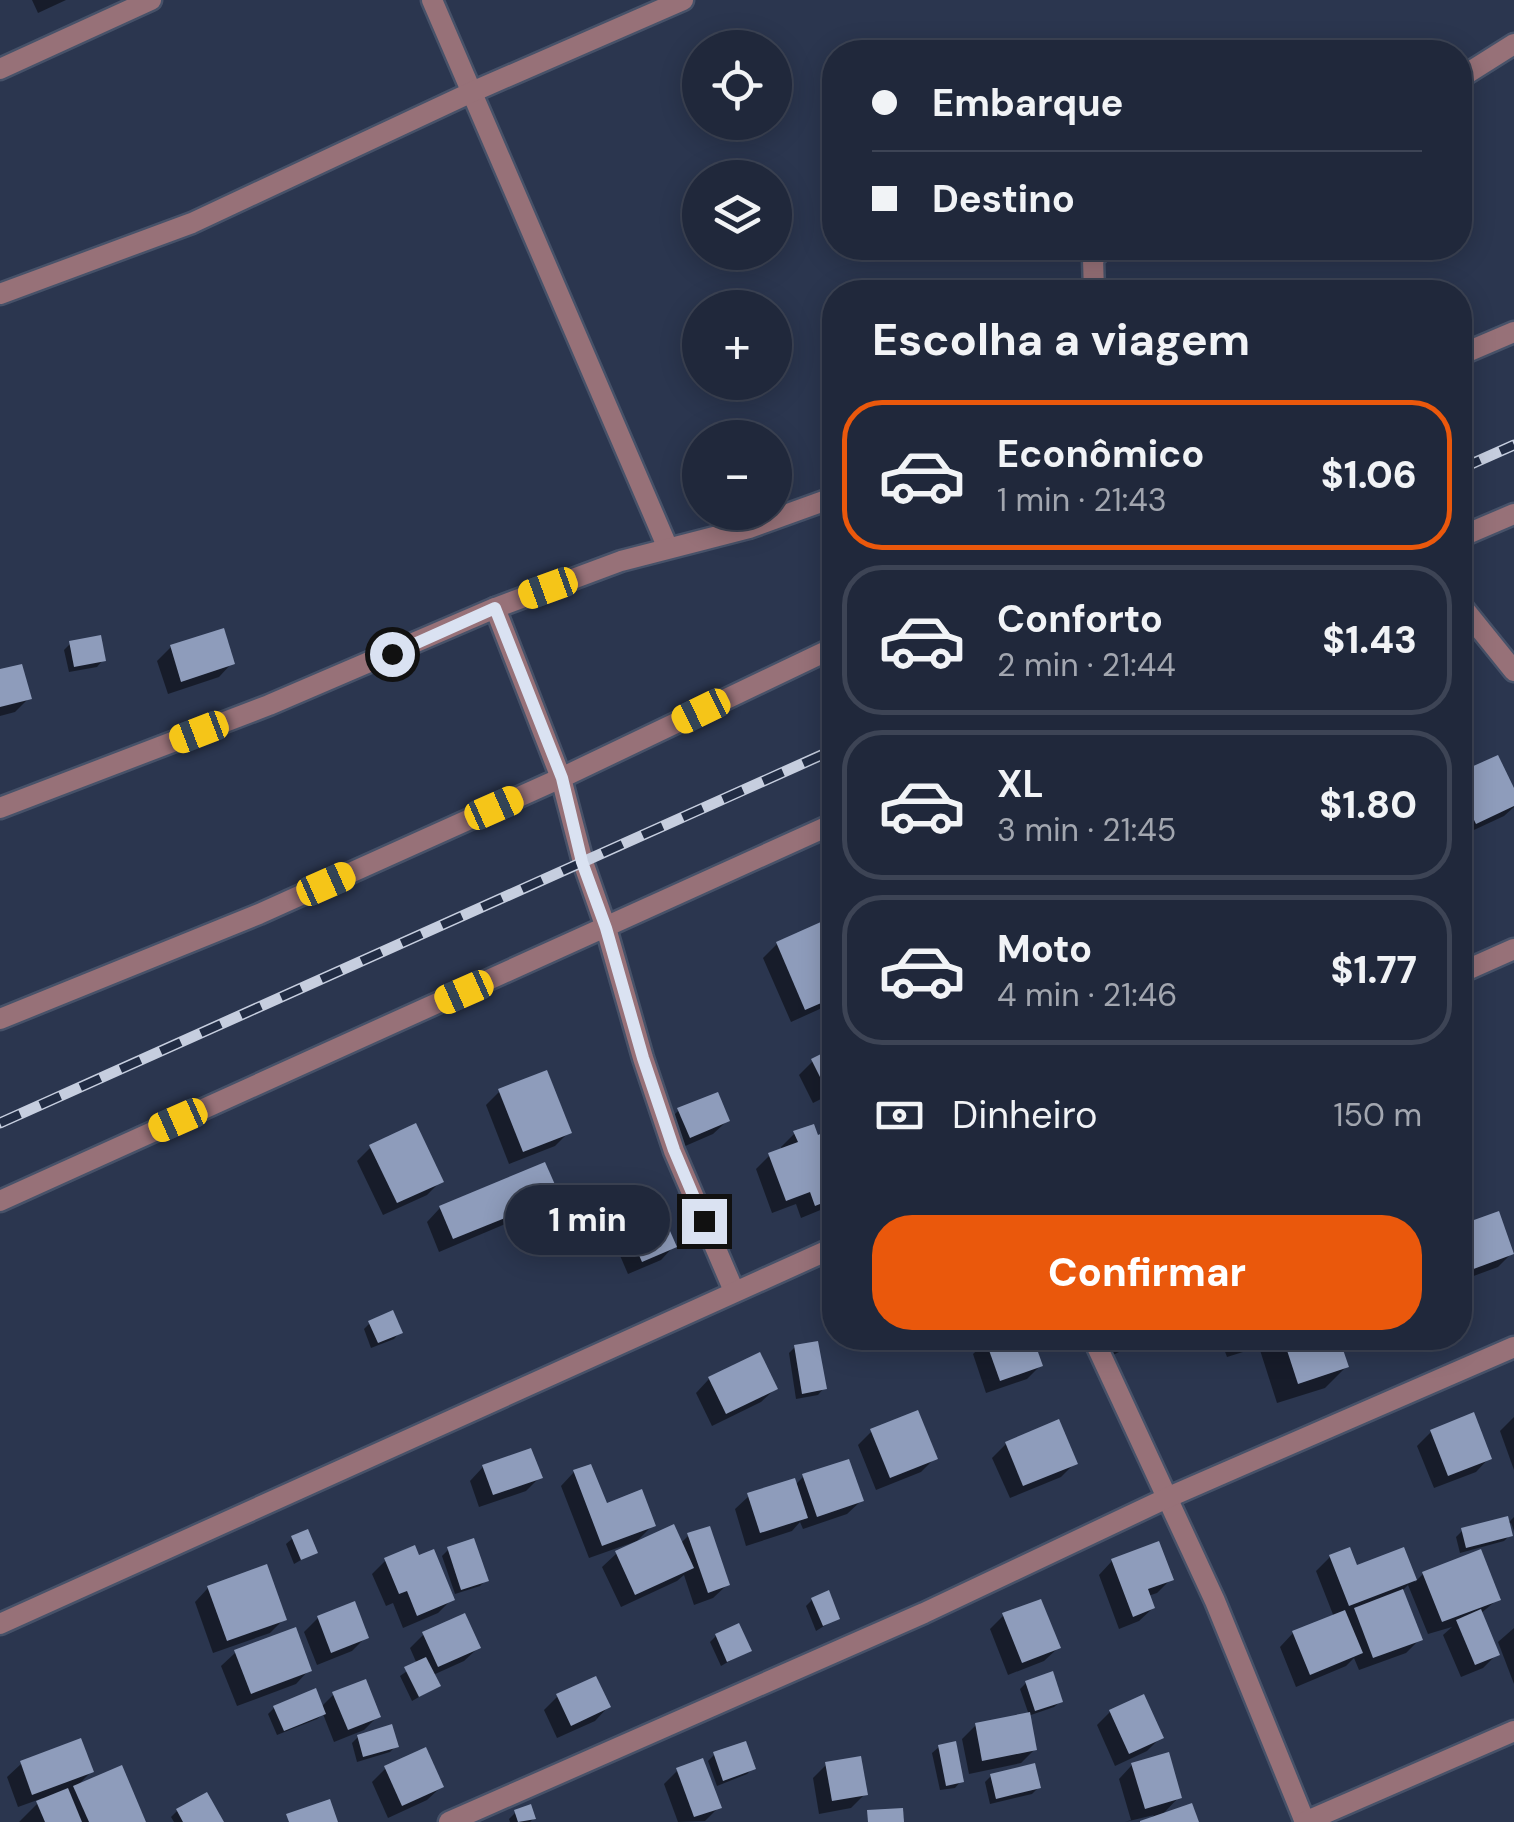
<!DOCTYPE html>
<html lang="pt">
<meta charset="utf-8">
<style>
body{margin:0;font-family:"DM Sans",sans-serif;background:#283042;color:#f1f3f6;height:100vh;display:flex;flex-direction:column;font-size:38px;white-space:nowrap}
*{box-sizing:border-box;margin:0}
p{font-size:32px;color:#a2a6af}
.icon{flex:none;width:55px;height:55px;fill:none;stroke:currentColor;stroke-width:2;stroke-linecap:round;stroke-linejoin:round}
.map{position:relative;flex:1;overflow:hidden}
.drawer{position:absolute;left:822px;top:280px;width:650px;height:1070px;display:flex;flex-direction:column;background:#20283b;border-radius:40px;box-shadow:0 5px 25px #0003,0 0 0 2px #3d4455}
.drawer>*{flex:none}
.banner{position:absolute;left:822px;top:40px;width:650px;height:220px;border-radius:40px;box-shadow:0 5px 25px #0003,0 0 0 2px #3d4455;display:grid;align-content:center;height:220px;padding:0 50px;background:#20283b}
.buttons{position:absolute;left:682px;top:30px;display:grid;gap:20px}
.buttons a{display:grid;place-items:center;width:110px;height:110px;border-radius:50%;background:#20283b;box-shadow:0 5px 25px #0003,0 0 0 2px #3d4455;font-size:50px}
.end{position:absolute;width:45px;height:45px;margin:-22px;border:12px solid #dae2f2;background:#111;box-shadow:0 0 0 5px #111}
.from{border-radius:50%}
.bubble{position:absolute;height:70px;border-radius:35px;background:#20283b;box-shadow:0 5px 25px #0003,0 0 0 2px #3d4455;font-size:32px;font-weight:800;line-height:70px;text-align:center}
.car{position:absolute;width:30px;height:60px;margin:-30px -15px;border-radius:12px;box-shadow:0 0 8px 2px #0007;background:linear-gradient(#f5c518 24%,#345 0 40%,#f5c518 0 76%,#345 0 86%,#f5c518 0)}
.banner b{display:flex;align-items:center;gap:35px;height:95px;font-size:38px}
.banner b+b{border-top:2px solid #3d4455}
.banner i{width:25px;height:25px;background:#f1f3f6}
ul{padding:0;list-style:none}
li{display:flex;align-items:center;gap:30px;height:150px;margin:0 20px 15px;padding:0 30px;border:5px solid #3d4455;border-radius:40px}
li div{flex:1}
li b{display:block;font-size:38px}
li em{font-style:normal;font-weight:800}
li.selected{border-color:#ea580c}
li>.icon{width:90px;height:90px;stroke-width:1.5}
h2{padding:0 50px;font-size:45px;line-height:120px}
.pay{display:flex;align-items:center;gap:25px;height:110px;padding:0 50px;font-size:38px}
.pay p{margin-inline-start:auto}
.cta{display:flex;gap:20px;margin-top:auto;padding:20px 50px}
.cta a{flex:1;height:115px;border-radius:40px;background:#ea580c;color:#fff;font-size:40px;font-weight:800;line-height:115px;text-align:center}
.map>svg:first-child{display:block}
</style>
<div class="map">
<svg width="1514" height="1822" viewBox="0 0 1514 1822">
<rect width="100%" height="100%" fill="#2b364f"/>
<!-- shadow -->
<g fill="#0007">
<polygon points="32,0 66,0 38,13"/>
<polygon points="71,643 103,660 97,667 69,672 64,650"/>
<polygon points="171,647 232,663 219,677 168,694 157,661"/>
<polygon points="0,672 29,698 15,712 0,716"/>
<polygon points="1460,775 1514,794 1514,807 1504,816 1461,836"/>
<polygon points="831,921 835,930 835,995 822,1008 791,1022 763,958 777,944"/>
<polygon points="835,1050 835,1092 813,1103 799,1075 813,1061"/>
<polygon points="500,1091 569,1132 555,1146 509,1164 486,1105"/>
<polygon points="679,1110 727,1121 713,1134 676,1150 665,1124"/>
<polygon points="795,1133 835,1162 835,1204 801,1218 796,1204 772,1213 756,1169 770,1155 782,1150 781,1147"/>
<polygon points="370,1148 441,1181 427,1195 383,1215 357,1161"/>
<polygon points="557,1195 538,1211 547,1228 522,1243 515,1229 529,1214 439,1252 427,1222 440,1208"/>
<polygon points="618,1207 674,1246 661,1260 628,1274 605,1221"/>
<polygon points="1460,1228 1511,1254 1498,1267 1460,1281"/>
<polygon points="370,1323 400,1332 394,1339 371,1348 364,1329"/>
<polygon points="996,1338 1030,1338 1041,1365 1027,1379 986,1393 973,1354 987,1341"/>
<polygon points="1092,1338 1147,1338 1103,1360"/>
<polygon points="1220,1338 1336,1338 1346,1367 1325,1388 1277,1403 1259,1347 1227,1357"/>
<polygon points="795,1347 824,1388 818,1395 796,1399 789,1353"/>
<polygon points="709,1379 775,1389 761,1402 712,1426 696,1393"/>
<polygon points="1514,1417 1514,1470 1500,1431"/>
<polygon points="872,1431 935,1458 921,1472 876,1490 858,1445"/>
<polygon points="1431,1432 1489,1458 1476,1472 1434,1488 1417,1446"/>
<polygon points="1006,1444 1075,1463 1061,1477 1010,1498 992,1458"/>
<polygon points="483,1467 540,1477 526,1491 479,1507 470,1481"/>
<polygon points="574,1472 605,1506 653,1525 637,1541 589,1558 561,1486"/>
<polygon points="804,1476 861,1501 847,1514 803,1529 800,1522 792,1531 746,1546 735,1509 749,1496 795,1485"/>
<polygon points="1514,1517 1514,1531 1511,1523 1507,1524 1510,1535 1504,1541 1460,1553 1456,1537 1462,1531 1508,1523"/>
<polygon points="673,1528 680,1544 688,1536 727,1585 713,1598 694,1605 684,1575 677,1581 621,1607 602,1567 616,1554"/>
<polygon points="293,1538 315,1552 294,1564 286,1544"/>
<polygon points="448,1550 486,1580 480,1586 455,1594 442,1556"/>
<polygon points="1403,1551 1415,1582 1423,1574 1498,1599 1480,1614 1497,1654 1483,1668 1461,1677 1443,1635 1452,1627 1428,1634 1408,1585 1402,1591 1420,1639 1406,1653 1359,1670 1354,1658 1346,1666 1296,1687 1280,1647 1293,1633 1334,1617 1316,1571 1330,1557 1355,1569"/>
<polygon points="386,1560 452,1599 438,1613 403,1628 393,1603 386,1606 372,1574"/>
<polygon points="1112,1561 1171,1579 1157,1593 1148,1596 1153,1608 1139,1621 1119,1629 1099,1575"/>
<polygon points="208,1588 284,1619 270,1633 213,1653 195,1602"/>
<polygon points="812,1600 837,1618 816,1631 806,1606"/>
<polygon points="1004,1615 1058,1648 1044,1661 1008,1675 990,1629"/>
<polygon points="318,1618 366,1637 352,1651 317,1665 304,1632"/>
<polygon points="1514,1628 1514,1684 1498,1642"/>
<polygon points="294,1630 309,1670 296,1684 237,1706 221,1666 235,1653"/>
<polygon points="424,1634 478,1648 464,1661 433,1675 438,1686 412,1701 400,1676 417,1664 410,1648"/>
<polygon points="716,1636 749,1650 721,1666 710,1642"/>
<polygon points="1026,1683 1061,1701 1054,1707 1028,1716 1035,1749 1021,1763 969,1774 962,1739 976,1725 1029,1715 1020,1689"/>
<polygon points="334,1694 378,1716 364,1730 334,1742 323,1714 317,1719 277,1735 268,1714 274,1708 321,1707"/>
<polygon points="558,1696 608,1707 595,1721 557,1738 544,1710"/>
<polygon points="1110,1712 1161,1737 1147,1751 1115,1766 1097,1725"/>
<polygon points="358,1737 396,1746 390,1752 357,1762 352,1743"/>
<polygon points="80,1742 91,1772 76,1787 144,1822 19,1822 43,1798 18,1807 7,1777 21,1764"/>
<polygon points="939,1747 961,1781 955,1788 940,1790 932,1753"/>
<polygon points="714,1755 753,1768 747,1774 717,1786 708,1761"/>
<polygon points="827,1764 865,1794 851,1808 819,1814 813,1778"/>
<polygon points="1132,1765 1179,1797 1160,1817 1196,1822 1146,1822 1154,1815 1125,1822 1131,1820 1119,1779"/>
<polygon points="385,1769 441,1787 427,1800 388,1818 372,1782"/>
<polygon points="678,1770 719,1807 705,1821 678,1822 664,1784"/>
<polygon points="991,1776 1038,1788 1032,1794 990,1804 985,1782"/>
<polygon points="177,1811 221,1822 174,1822 171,1817"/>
<polygon points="515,1813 534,1818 530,1822 510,1822 509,1819"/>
</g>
<!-- building -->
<g fill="#8e9cbb">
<polygon points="224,628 235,664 181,682 170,645"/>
<polygon points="101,635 106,661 74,667 69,641"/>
<polygon points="22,664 32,699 0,707 0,669"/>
<polygon points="1498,755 1514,788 1514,806 1476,824 1460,791 1460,772"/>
<polygon points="832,917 835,924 835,997 805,1010 776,942"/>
<polygon points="835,1047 835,1087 827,1091 811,1059"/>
<polygon points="547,1070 572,1133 523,1152 498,1089"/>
<polygon points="718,1092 730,1121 690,1138 677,1108"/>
<polygon points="416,1123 444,1182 397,1203 369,1145"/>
<polygon points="814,1124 818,1135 827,1131 835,1154 835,1198 815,1206 810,1192 786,1201 768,1153 798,1142 793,1131"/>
<polygon points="545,1162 560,1196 453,1239 439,1206"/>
<polygon points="652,1190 677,1247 642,1262 617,1205"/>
<polygon points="541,1210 550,1228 529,1239 520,1220"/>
<polygon points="1499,1211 1514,1254 1460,1274 1460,1225"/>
<polygon points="393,1310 403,1333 378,1343 368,1321"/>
<polygon points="1033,1338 1043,1366 1000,1381 985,1339"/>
<polygon points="1283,1338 1339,1338 1349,1367 1298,1384"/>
<polygon points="818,1341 827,1389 802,1394 794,1345"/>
<polygon points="760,1352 778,1389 726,1414 708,1377"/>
<polygon points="918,1410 938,1459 890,1478 870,1429"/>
<polygon points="1474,1412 1492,1459 1448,1476 1430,1430"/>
<polygon points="1059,1419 1078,1464 1023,1486 1005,1442"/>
<polygon points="531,1448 543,1478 493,1495 482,1465"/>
<polygon points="849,1459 864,1501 817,1517 802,1474"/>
<polygon points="591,1464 607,1503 642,1489 656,1526 602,1546 573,1470"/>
<polygon points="795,1478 808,1518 760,1533 747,1493"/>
<polygon points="1508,1516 1513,1536 1466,1548 1461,1528"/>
<polygon points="674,1524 694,1568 635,1595 615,1551"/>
<polygon points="710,1526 730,1585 708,1593 687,1533"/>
<polygon points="308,1529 318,1553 301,1560 291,1536"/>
<polygon points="474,1538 489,1581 461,1590 447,1547"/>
<polygon points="1159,1541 1174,1580 1148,1589 1155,1608 1133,1617 1111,1559"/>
<polygon points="415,1545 419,1555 434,1549 455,1600 417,1616 407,1591 399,1594 384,1558"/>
<polygon points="1350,1547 1357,1565 1404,1547 1417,1580 1349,1606 1329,1555"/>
<polygon points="1481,1549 1501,1600 1442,1622 1422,1572"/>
<polygon points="267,1564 287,1620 227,1641 207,1586"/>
<polygon points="1403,1589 1423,1640 1373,1658 1354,1608"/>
<polygon points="829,1590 840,1619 823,1626 811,1598"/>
<polygon points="1041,1599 1061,1648 1022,1663 1002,1613"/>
<polygon points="355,1601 369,1638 331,1653 317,1616"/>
<polygon points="1481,1609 1500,1655 1475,1665 1456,1620"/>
<polygon points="1345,1610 1363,1653 1310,1675 1292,1631"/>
<polygon points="465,1613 481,1648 438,1667 422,1632"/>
<polygon points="739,1623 752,1651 727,1662 715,1634"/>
<polygon points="296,1627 312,1671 251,1694 234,1650"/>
<polygon points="426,1657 441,1686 419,1697 404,1667"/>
<polygon points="1053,1671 1063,1702 1035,1711 1025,1681"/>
<polygon points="596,1676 611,1707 571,1726 556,1694"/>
<polygon points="366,1679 381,1717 348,1730 332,1692"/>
<polygon points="316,1688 326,1714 284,1731 273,1706"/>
<polygon points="1144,1694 1164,1738 1129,1754 1109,1710"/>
<polygon points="1030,1712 1037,1750 982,1761 975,1723"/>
<polygon points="392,1724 399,1747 363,1757 357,1735"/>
<polygon points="81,1738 94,1772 32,1795 20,1761"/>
<polygon points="746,1741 756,1769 723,1781 713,1752"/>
<polygon points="956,1741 964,1782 946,1786 938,1745"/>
<polygon points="426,1747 444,1787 402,1806 384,1766"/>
<polygon points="1169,1752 1182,1798 1145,1809 1131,1763"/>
<polygon points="861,1756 868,1795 832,1801 825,1762"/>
<polygon points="703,1758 722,1808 694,1817 676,1768"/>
<polygon points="1035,1763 1041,1788 996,1799 990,1774"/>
<polygon points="122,1765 146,1822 89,1822 73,1786"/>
<polygon points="68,1788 82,1822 45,1822 36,1801"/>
<polygon points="207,1792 224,1822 183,1822 176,1809"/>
<polygon points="330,1799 338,1822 289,1822 286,1814"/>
<polygon points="1192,1803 1199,1822 1140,1822 1140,1821"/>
<polygon points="531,1804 536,1819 518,1822 514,1810"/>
<polygon points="903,1808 904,1822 868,1822 867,1810"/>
</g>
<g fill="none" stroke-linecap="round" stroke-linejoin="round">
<!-- street casing -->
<g stroke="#475269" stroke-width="25">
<g id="street">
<polyline points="432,0 667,546"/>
<polyline points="0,69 151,0"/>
<polyline points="1460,78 1514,44"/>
<polyline points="1094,292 1093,259 1103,248"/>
<polyline points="0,294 192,223 472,92 683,0"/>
<polyline points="1460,355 1514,332"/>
<polyline points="1460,537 1514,514"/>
<polyline points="1460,604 1514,671"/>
<polyline points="495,608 561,778 583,862 606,928 643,1058 674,1151 734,1291"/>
<polyline points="0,808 269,705 495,608 621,561 749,528 835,497"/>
<polyline points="1460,973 1514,949"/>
<polyline points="0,1019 259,914 561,778 835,647"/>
<polyline points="0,1201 835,823"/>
<polyline points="1093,1338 1215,1601 1305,1822"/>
<polyline points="0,1624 835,1247"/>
<polyline points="449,1822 924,1613 1169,1497 1514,1347"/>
<polyline points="1305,1822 1514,1731"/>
</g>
</g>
<!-- street -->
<use href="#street" stroke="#977178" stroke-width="20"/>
<!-- rail casing -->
<g stroke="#c6cedf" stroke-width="11">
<g id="rail">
<polyline points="1460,469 1514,445"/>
<polyline points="0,1123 835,749"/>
</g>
</g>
<!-- rail -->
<use href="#rail" stroke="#212c44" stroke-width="8" stroke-dasharray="22" stroke-linecap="butt"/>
</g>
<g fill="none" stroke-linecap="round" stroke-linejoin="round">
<!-- route -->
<polyline stroke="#dae2f2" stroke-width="12" points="392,654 495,608 562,778 582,862 606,928 643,1058 674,1150 704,1221"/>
</g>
</svg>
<div class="buttons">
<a><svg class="icon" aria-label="locate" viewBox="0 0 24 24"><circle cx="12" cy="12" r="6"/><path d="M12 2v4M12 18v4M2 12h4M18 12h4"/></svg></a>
<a><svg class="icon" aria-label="layers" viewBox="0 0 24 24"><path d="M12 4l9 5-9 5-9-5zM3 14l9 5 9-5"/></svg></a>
<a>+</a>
<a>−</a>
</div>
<i class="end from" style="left:392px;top:654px"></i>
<i class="end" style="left:704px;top:1221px"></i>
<div class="bubble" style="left:505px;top:1185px;width:165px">1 min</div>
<i class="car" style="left:548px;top:588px;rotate:250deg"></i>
<i class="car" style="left:701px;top:711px;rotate:244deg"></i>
<i class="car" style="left:199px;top:732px;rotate:249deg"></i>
<i class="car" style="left:494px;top:808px;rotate:66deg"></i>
<i class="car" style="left:326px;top:884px;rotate:66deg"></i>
<i class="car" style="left:464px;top:992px;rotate:246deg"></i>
<i class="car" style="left:178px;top:1120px;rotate:246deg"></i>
<div class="banner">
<b><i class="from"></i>Embarque</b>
<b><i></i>Destino</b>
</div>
<section class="drawer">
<h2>Escolha a viagem</h2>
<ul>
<li class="selected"><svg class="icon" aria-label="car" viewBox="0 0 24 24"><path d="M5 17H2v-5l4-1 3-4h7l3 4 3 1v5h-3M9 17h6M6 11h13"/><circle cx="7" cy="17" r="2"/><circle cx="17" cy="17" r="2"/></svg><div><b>Econômico</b><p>1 min · 21:43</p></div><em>$1.06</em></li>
<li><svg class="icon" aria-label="car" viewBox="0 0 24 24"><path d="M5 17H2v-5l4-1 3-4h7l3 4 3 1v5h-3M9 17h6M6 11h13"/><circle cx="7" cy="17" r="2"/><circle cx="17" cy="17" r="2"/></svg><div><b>Conforto</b><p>2 min · 21:44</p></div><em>$1.43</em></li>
<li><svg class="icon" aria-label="car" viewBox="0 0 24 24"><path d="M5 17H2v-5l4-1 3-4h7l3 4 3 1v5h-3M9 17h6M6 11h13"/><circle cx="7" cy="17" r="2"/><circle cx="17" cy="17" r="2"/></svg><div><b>XL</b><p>3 min · 21:45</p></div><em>$1.80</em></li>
<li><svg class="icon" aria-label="car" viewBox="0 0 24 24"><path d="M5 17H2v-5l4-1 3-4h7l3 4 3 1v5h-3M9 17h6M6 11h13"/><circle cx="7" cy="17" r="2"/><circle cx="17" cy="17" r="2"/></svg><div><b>Moto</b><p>4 min · 21:46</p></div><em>$1.77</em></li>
</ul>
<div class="pay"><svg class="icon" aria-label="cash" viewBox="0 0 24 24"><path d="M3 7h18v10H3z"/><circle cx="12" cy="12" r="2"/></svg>Dinheiro<p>150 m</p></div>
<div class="cta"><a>Confirmar</a></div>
</section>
</div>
